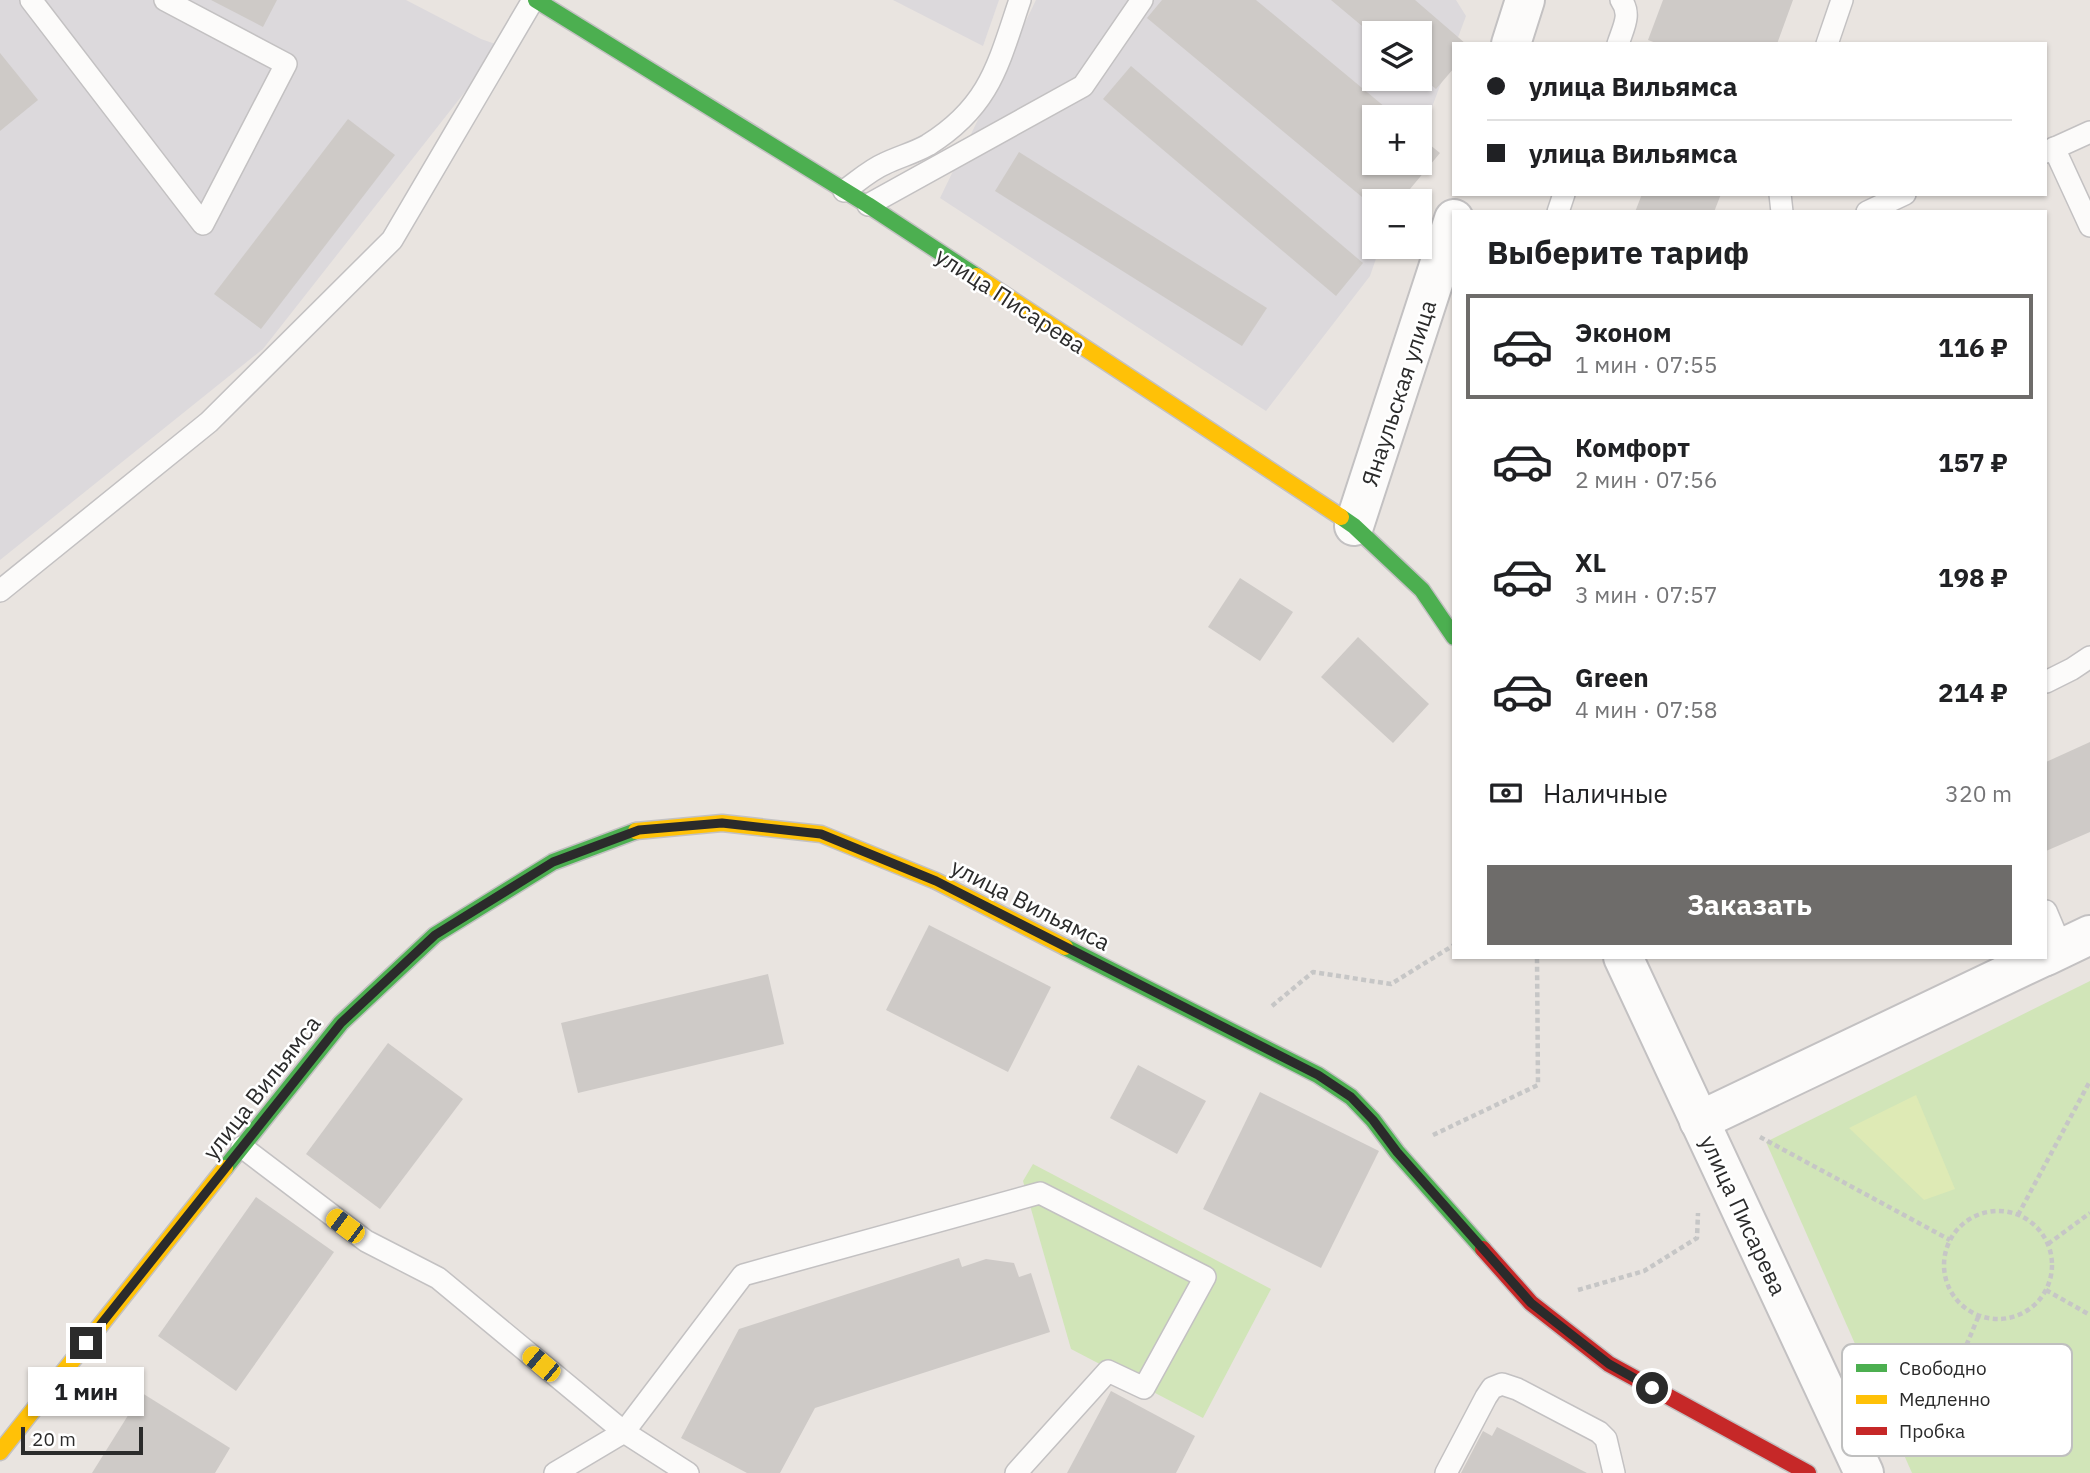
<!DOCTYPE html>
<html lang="ru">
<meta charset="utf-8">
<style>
body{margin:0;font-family:"IBM Plex Sans",sans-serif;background:#f6f6f6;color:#202124;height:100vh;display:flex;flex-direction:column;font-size:26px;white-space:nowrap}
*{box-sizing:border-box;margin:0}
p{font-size:23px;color:#757577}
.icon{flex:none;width:38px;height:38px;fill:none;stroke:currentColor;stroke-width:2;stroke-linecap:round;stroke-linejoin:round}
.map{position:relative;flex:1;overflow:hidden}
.details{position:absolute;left:1452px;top:210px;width:595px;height:749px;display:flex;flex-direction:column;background:#fff;border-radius:0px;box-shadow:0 2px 5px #0004}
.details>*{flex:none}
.top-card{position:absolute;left:1452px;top:42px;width:595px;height:154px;border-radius:0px;box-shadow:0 2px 5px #0004;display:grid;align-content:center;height:154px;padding:0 35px;background:#fff}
.tools{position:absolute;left:1362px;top:21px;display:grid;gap:14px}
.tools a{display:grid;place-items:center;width:70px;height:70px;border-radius:0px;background:#fff;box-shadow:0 2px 5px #0004;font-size:35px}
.scale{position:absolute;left:21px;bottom:18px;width:122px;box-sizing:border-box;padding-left:7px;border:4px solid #2b2b2b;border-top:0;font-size:19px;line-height:24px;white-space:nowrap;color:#2b2b2b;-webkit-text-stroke:5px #fff;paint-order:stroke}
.end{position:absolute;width:32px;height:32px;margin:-16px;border:9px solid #2b2b2b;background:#fff;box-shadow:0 0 0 4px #fff}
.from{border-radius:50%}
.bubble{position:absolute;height:49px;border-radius:0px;background:#fff;box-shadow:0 2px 5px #0004;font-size:23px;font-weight:800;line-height:49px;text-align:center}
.car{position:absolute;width:21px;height:42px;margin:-21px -10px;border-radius:9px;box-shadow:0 0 5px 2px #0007;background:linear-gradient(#f5c518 24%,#345 0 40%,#f5c518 0 76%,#345 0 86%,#f5c518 0)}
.top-card b{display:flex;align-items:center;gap:24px;height:66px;font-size:26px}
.top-card b+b{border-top:2px solid #e0e0e0}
.top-card i{width:18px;height:18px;background:#202124}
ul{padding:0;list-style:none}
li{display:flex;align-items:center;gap:21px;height:105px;margin:0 14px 10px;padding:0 21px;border:4px solid transparent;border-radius:0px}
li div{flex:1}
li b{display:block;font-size:26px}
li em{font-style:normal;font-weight:800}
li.active{border-color:#6e6c6a}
li>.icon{width:63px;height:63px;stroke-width:1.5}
h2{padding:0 35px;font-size:32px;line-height:84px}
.pay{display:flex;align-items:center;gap:18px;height:77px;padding:0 35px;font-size:26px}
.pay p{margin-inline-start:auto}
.button{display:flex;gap:14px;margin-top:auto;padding:14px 35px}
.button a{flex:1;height:80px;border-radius:0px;background:#6e6c6a;color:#fff;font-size:28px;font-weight:800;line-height:80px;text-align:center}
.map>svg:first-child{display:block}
</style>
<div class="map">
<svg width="2090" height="1473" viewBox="0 0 2090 1473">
<rect width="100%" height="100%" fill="#e9e4e0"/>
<!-- industrial -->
<g fill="#dcd9dc" fill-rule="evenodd">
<polygon points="0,0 406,0 481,39 501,46 263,349 0,560"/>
<polygon points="893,0 999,0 983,46"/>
<path d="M1036 0H1456L1466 16 1419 142V117H1374V163H1412L1397 201H1374V247H1380L1370 276 1266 411 940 198ZM1374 33H1419V79H1374Z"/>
</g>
<!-- green -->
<g fill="#d1e5b8">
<polygon points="2090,981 2090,1473 1912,1473 1766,1142"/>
<polygon points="1033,1164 1271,1289 1203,1418 1071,1349 1023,1181"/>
</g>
<!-- pitch -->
<polygon fill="#deeab5" points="1916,1095 1955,1189 1924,1200 1849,1128"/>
<!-- building -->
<g fill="#cecac7">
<polygon points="211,0 277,0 263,27"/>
<polygon points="1162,0 1256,0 1397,117 1374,117 1374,163 1419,163 1419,136 1440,153 1400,201 1374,201 1374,207 1147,18"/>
<polygon points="1331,0 1415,0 1466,44 1454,44 1454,68 1436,89 1419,75 1419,33 1374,33 1374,36"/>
<polygon points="1663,0 1793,0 1777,44 1659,44 1648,40"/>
<polygon points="0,53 38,100 0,131"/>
<polygon points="1131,66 1363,263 1336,296 1103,99"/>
<polygon points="348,119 395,155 261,329 214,294"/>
<polygon points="1019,152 1267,308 1242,346 995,191"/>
<polygon points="1642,194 1721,194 1714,212 1635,212"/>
<polygon points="1240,578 1293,612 1260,661 1208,627"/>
<polygon points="1358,637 1429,704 1393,743 1321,677"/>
<polygon points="2090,742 2090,832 2046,851 2046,762"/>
<polygon points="929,925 1051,987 1008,1072 886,1010"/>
<polygon points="768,974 784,1044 578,1093 561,1023"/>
<polygon points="388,1043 463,1099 380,1209 306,1154"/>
<polygon points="1138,1065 1206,1101 1177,1154 1110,1118"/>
<polygon points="1260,1092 1379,1151 1321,1268 1203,1209"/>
<polygon points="256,1197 334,1252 236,1391 158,1336"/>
<polygon points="959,1258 962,1267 986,1259 1014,1263 1019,1277 1031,1273 1050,1332 815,1408 780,1473 747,1473 681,1438 739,1329"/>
<polygon points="1111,1391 1195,1436 1176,1473 1067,1473"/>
<polygon points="142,1393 230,1448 215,1473 92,1473"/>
<polygon points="1497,1427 1587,1473 1461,1473 1483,1431 1492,1436"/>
</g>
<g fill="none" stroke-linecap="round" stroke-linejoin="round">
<!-- lane casing -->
<g stroke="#c3c1c2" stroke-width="24">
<g id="lane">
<polyline points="31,0 203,224 286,64 165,0"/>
<path d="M1618 44C1623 28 1632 14 1621 0"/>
<polyline points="1827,44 1842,0"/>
<polyline points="2054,148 2090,226"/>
<polyline points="2046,152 2090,132"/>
<path d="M844 191C857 182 870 170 884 164 898 157 914 153 928 145 990 106 998 65 1020 0"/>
<polyline points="1780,194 1782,212"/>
<polyline points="868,205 1083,86 1142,0"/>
<polyline points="1558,212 1564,194"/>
<polyline points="1867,212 1905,194"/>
<polyline points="0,591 209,422 392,240 533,0"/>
<polyline points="2046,682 2072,669 2090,657"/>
<polyline points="2046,911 2062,949"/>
<polyline points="242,1147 366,1241 438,1278 624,1432 743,1275 1040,1193 1205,1277 1144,1388 1108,1371 1016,1473"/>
<polyline points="555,1473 624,1432 688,1473"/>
<polyline points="1446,1473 1486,1397 1492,1388 1502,1384 1517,1389 1599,1432 1606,1439 1614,1473"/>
</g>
</g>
<!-- street casing -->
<g stroke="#c3c1c2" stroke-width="42">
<g id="street">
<polyline points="1511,44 1525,0"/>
<polyline points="1354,526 1454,219"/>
<polyline points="2046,956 2090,935"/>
<polyline points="1623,957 1864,1473"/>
<polyline points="1699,1121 2043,957"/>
</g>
</g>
<!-- fast casing -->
<g stroke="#c3c1c2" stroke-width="19">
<g id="fast">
<polyline points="536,0 868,205 976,276"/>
<polyline points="1341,517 1354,526 1422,590 1454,637"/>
<polyline points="1065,947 1318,1075 1351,1097 1373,1120 1397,1152 1483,1249"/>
<polyline points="225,1168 341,1023 435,935 553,862 636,831"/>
</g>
</g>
<!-- slow casing -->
<g stroke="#c3c1c2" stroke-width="19">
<g id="slow">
<polyline points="976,276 1341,517"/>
<polyline points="636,831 722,823 821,834 936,881 1065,947"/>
<polyline points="0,1452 225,1168"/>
</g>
</g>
<!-- jam casing -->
<g stroke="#c3c1c2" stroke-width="19">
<polyline id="jam" points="1483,1249 1531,1303 1609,1364 1808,1473"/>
</g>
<!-- path -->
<g stroke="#c6c6c6" stroke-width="4.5" stroke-dasharray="5 3.5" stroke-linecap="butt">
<polyline points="1272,1006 1313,972 1391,984 1454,945"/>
<polyline points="1433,1135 1538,1085 1537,957"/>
<polyline points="1760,1137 1950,1240"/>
<circle cx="1998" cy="1265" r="54"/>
<polyline points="2018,1215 2090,1081"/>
<polyline points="2048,1244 2090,1213"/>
<polyline points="1578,1290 1644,1271 1697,1238 1698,1213"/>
<polyline points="2046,1290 2090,1315"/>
<polyline points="1885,1422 1938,1413 1979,1315"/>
</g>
<!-- lane -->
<use href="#lane" stroke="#fcfbfa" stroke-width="21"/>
<!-- street -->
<use href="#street" stroke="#fcfbfa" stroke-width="38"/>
<!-- fast -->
<use href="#fast" stroke="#4caf50" stroke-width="16"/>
<!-- slow -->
<use href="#slow" stroke="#ffc107" stroke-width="16"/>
<!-- jam -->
<use href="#jam" stroke="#c62828" stroke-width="16"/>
</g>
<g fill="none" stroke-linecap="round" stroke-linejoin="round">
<!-- route -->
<polyline stroke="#2b2b2b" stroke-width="9" points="86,1343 341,1023 435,935 553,862 639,830 722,823 821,834 936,881 1318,1075 1351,1097 1373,1120 1397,1152 1531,1303 1609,1364 1652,1388"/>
</g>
<g text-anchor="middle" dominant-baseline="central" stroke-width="5" stroke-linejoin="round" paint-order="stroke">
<!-- street labels -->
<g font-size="23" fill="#2b2b2b" stroke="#fff">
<text transform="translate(1011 300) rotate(33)">улица Писарева</text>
<text transform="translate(1398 393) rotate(-72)">Янаульская улица</text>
<text transform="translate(1031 904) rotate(27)">улица Вильямса</text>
<text transform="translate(261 1087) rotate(-52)">улица Вильямса</text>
<text transform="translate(1744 1215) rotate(65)">улица Писарева</text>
</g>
</g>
<!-- legend -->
<rect x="1842" y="1344" width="230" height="112" rx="10" fill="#fff" stroke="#bfbfbf" stroke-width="2"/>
<rect x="1856" y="1364" width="31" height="8" fill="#4caf50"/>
<rect x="1856" y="1395" width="31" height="9" fill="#ffc107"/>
<rect x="1856" y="1427" width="31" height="8" fill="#c62828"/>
<g font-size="19" fill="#2b2b2b">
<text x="1899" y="1375">Свободно</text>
<text x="1899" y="1406">Медленно</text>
<text x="1899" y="1438">Пробка</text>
</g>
</svg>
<div class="tools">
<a><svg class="icon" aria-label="layers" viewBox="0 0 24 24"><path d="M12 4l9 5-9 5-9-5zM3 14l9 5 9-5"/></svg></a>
<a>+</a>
<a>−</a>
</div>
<div class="scale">20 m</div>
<i class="end from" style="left:1652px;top:1388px"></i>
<i class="end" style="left:86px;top:1343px"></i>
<div class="bubble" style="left:28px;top:1367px;width:116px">1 мин</div>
<i class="car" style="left:345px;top:1226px;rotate:307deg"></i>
<i class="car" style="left:541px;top:1364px;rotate:310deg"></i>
<div class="top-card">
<b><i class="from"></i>улица Вильямса</b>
<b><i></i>улица Вильямса</b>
</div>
<section class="details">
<h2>Выберите тариф</h2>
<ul>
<li class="active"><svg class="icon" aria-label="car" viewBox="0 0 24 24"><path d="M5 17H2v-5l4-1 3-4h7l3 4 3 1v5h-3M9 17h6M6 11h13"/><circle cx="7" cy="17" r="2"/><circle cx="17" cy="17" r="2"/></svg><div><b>Эконом</b><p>1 мин · 07:55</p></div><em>116 ₽</em></li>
<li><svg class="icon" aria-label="car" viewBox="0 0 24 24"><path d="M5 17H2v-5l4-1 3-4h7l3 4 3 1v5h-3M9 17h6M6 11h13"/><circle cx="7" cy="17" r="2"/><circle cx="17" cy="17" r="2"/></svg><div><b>Комфорт</b><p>2 мин · 07:56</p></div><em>157 ₽</em></li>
<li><svg class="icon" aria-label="car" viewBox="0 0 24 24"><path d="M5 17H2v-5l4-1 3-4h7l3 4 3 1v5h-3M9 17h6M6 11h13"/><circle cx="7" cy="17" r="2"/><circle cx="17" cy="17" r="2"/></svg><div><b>XL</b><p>3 мин · 07:57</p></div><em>198 ₽</em></li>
<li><svg class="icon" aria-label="car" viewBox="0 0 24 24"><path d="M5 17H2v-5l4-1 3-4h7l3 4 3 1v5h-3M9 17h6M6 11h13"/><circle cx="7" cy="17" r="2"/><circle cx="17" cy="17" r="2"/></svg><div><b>Green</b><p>4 мин · 07:58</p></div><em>214 ₽</em></li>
</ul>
<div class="pay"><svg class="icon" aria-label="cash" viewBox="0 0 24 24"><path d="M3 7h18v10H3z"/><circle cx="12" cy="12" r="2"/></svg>Наличные<p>320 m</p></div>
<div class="button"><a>Заказать</a></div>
</section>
</div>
